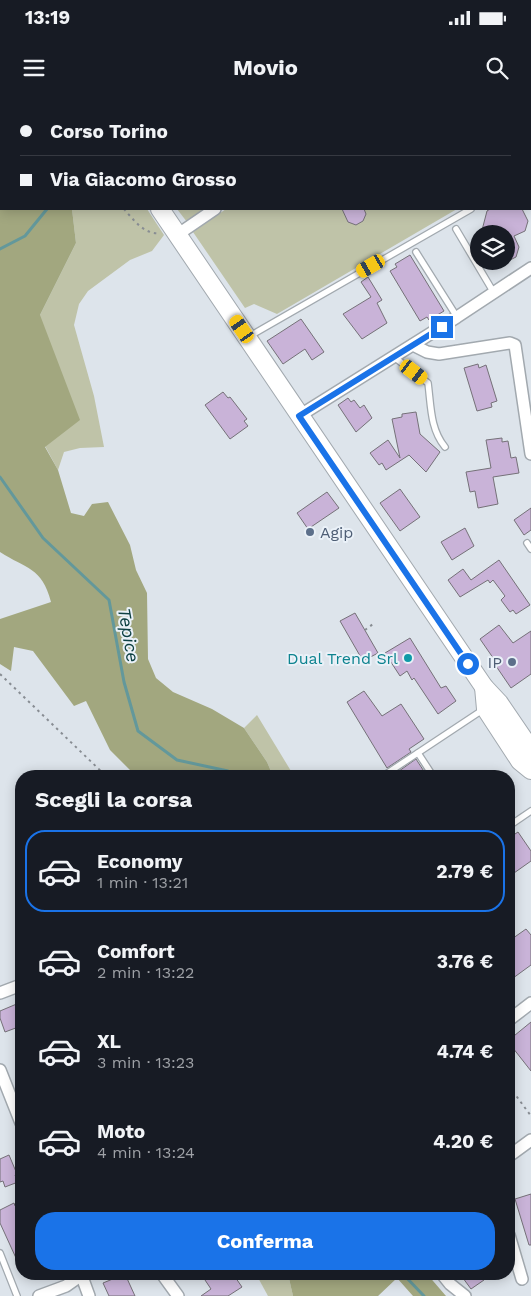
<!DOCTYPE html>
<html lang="it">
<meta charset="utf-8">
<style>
body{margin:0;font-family:"Work Sans",sans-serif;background:#20242c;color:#f1f3f6;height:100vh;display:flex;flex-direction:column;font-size:19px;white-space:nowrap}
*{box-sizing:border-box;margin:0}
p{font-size:16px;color:#9ea1a6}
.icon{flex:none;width:28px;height:28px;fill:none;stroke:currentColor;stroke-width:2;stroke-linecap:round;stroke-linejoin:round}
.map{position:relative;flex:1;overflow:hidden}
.drawer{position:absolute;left:15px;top:670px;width:500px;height:510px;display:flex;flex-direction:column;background:#171b24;border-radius:20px;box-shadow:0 2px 12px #0003}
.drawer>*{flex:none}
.guide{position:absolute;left:0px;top:0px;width:531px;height:110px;box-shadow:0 2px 12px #0003;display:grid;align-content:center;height:110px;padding:0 20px;background:#171b24}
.controls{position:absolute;left:470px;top:125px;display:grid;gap:10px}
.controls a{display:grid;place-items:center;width:45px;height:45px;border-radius:50%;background:#171b24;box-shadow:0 2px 12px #0003;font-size:25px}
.end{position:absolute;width:22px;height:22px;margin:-11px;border:6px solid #1a73e8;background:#fff;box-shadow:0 0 0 2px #fff}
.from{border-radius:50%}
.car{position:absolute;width:15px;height:30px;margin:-15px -8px;border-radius:6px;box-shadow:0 0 4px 1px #0007;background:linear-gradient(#f5c518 24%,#345 0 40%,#f5c518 0 76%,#345 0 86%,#f5c518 0)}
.guide b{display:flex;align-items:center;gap:18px;height:48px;font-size:19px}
.guide b+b{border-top:1px solid #363941}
.guide i{width:12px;height:12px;background:#f1f3f6}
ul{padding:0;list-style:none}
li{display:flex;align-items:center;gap:15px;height:82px;margin:0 10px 8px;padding:0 10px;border:2px solid transparent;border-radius:20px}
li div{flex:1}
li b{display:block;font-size:19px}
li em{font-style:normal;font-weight:700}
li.selected{border-color:#1a73e8}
li>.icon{width:45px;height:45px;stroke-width:1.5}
h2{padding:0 20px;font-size:22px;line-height:60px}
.cta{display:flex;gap:10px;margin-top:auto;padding:10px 20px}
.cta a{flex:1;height:58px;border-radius:20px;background:#1a73e8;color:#fff;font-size:20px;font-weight:700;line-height:58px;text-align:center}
.status{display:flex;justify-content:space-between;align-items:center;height:35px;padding:0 25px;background:#171b24;direction:ltr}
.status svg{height:14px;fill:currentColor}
header{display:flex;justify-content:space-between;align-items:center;height:65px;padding:0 20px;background:#171b24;font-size:22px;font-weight:700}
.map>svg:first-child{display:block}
</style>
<div class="status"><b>13:19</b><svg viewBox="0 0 49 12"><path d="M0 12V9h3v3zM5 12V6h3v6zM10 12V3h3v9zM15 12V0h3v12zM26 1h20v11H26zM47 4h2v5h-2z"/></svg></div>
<header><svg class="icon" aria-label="menu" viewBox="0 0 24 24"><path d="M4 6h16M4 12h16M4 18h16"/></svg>Movio<svg class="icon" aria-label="search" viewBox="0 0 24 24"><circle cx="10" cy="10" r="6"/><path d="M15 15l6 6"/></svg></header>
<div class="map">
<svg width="531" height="1196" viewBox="0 0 531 1196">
<rect width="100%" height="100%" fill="#dde4eb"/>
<!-- green -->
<g fill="#bfc3a8">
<polygon points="190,0 475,0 188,1"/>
<polygon points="492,0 531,0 531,66 530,1"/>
<polygon points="72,109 147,109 164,135 152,151 130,160 88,191 79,204 74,225 94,296 104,347 80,348 64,352 58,370 45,346 40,215 76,143"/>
<polygon points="177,109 206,109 187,122"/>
<polygon points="226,109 457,109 277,214 254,204 245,208 193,132"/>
<polygon points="257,615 294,676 273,676 267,662 244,628"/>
<polygon points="256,1174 288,1174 293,1196 268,1196"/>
</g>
<!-- forest -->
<g fill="#a2a77f">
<polygon points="0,0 45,0 46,1 1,1 1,42"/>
<path d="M0 69 1 109H72L76 143 40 215 80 320 45 347 58 370 71 413 84 416 92 404 108 402 130 445 136 470 147 493 148 559 156 578 173 592 212 609 244 628 267 662 273 676H136L110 650 86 601 74 606 33 551 14 547 11 571 0 564V519L51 502C42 467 26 469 0 452Z"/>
<polygon points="288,1174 427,1174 446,1196 413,1196 397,1178 378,1196 293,1196"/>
</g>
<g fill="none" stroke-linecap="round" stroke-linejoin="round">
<!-- stream -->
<g stroke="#63989b" stroke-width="3">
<polyline points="0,79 1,79"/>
<polyline points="0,149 25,136 47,109"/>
<polyline points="0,377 43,438 109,500 124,582 138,631 177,660 228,671 233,676"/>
<polyline points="403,1174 424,1196"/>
</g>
</g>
<!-- building -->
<g fill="#c9b3d8" stroke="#757178">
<polygon points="342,109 364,109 366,114 363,121 356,125 348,122"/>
<polygon points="490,109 522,109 528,121 525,131 514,136 519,147 516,157 506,162 506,134 481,134 487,111"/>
<polygon points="410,155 444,211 429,220 427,217 420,221 390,171 397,167 395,164"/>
<polygon points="368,177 382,200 377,203 387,223 362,239 343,214 371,197 361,182"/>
<polygon points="301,219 324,252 312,260 305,249 283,264 267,241"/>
<polygon points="478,264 479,268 486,265 497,301 491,303 492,307 477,311 464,268"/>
<polygon points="223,292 228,298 230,297 247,319 244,321 248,326 230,339 205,305"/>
<polygon points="348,298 351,302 354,300 360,308 364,305 372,318 356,332 338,305"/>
<polygon points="416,312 420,334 440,352 426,372 409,355 386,370 382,363 379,365 370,353 388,340 400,358 392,319 402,317 402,314"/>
<polygon points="502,338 502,342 508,341 511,358 516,357 519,373 493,377 498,404 478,408 475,391 470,392 466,372 491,368 486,340"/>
<polygon points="400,389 420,417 400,431 380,403"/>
<polygon points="327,392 339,408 308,429 297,413"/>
<polygon points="531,408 531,430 524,435 514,420"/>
<polygon points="465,428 474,446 452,460 441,442"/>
<polygon points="499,460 530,505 516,514 513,510 510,512 501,500 505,496 493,480 490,483 488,480 460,497 448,480 463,469 471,480"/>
<polygon points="355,513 378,553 363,561 340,521"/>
<polygon points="499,525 513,543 531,531 531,574 511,588 496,566 498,565 480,539"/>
<polygon points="410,538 441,588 446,586 456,601 438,614 414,578 412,580 407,571 400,576 385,553"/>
<polygon points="364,591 382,616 401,604 424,639 409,649 411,652 387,668 347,602"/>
<polygon points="416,659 427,676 392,676"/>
<polygon points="518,732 531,751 531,761 514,773 509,765 509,738"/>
<polygon points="526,829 531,835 531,865 509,881 509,849 513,846 509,841"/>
<polygon points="19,903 21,926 5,932 0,918 0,911"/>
<polygon points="531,922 531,971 509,943 509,940"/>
<polygon points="9,1055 17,1074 15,1075 18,1082 5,1087 3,1081 0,1082 0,1059"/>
<polygon points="531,1094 531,1145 529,1145 515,1099"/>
<polygon points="14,1103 15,1106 21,1103 21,1169 0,1123 0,1110"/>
<polygon points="125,1174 135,1196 109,1196 103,1183"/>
<polygon points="201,1174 233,1174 242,1187 228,1196 201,1196 211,1189"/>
<polygon points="460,1174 480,1174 484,1180 471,1189"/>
</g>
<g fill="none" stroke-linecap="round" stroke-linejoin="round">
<!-- lane casing -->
<g stroke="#a2a9af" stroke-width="8">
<g id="lane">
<polyline points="530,75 531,75"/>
<polyline points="456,129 494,193"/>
<polyline points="416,152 457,217"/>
<polyline points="250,236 471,109"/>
<path d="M394 257 428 283C431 305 430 329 445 347"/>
<polyline points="527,443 531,449"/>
<polyline points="418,653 433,676"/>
<polyline points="383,676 484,609"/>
<polyline points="509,726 531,711"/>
<polyline points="0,1153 17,1196"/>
</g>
</g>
<!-- street casing -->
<g stroke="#a2a9af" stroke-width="14">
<g id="street">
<polyline points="484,1 484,0"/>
<polyline points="177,135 215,109"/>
<polyline points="413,245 427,252 439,254 510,243 515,245 531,354"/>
<polyline points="299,316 457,217 531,168"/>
<polyline points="0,893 21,885"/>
<polyline points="509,920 531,903"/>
<polyline points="0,970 21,1023"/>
<polyline points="509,1056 531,1040"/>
<polyline points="509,1135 522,1179"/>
<polyline points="81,1174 89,1196"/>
<polyline points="162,1174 178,1196"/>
<polyline points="442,1174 450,1184 465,1196"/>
<polyline points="39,1196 66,1186 83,1174"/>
</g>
</g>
<!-- primary casing -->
<g stroke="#a2a9af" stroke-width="20">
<g id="primary">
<polyline points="85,0 86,1"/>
<polyline points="160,109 484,587 499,603 531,650"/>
<polyline points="484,587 486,609 520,661 531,670"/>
</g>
</g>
<!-- path -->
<g stroke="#888d93" stroke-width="2" stroke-dasharray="2.5 4" stroke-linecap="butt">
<polyline points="0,33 1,34"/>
<path d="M124 109C133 119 144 135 160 133"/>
<polyline points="365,530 373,524"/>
<polyline points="0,574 106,676"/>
<polyline points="509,986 531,1016"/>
</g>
<!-- lane -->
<use href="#lane" stroke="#fff" stroke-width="5.5"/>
<!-- street -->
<use href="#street" stroke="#fff" stroke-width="11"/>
<!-- primary -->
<use href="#primary" stroke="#fff" stroke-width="18"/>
</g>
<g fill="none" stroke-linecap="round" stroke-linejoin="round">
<!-- route -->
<polyline stroke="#1a73e8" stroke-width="6" points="442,227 299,316 468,564"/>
</g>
<!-- markers -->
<g fill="#5c6f8a" stroke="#eaf1f8" stroke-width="2">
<circle cx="310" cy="432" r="5"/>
<circle cx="512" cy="562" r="5"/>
</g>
<circle fill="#0f9aa8" stroke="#eaf1f8" stroke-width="2" cx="408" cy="558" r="5"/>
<g text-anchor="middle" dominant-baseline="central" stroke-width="4" stroke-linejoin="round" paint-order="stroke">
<!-- service labels -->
<g font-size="16" fill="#4e5e75" stroke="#eaf1f8" text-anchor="start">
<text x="320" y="432">Agip</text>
<text x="502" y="562" text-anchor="end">IP</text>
</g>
<!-- culture labels -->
<g font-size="16" fill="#0d838f" stroke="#eaf1f8" text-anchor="end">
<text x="398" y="558">Dual Trend Srl</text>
</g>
<!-- water labels -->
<g font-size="18" font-style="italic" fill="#0d4043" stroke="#eaf1f8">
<text transform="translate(129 535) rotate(80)">Tepice</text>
</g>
</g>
</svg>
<div class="controls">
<a><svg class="icon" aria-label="layers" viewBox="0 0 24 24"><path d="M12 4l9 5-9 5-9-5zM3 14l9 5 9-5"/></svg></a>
</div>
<i class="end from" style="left:468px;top:564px"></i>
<i class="end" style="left:442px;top:227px"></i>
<i class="car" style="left:371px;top:166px;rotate:240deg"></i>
<i class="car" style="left:242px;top:229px;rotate:325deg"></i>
<i class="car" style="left:414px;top:272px;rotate:127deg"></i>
<div class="guide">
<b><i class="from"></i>Corso Torino</b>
<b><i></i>Via Giacomo Grosso</b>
</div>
<section class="drawer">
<h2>Scegli la corsa</h2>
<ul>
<li class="selected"><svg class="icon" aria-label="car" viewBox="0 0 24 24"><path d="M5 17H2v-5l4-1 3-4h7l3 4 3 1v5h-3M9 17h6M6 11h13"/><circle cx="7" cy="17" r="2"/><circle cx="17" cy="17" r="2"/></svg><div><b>Economy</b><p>1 min · 13:21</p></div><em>2.79 €</em></li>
<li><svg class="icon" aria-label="car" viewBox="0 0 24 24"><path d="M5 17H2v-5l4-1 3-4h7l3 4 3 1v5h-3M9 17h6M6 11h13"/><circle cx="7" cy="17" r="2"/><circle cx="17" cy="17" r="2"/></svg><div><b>Comfort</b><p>2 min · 13:22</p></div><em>3.76 €</em></li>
<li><svg class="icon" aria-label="car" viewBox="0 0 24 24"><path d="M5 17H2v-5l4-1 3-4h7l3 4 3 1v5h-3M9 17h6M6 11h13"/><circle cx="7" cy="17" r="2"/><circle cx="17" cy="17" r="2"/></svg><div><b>XL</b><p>3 min · 13:23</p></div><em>4.74 €</em></li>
<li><svg class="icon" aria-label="car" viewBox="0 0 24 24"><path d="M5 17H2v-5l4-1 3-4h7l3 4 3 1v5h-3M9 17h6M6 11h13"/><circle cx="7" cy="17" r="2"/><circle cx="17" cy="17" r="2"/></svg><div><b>Moto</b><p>4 min · 13:24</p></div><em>4.20 €</em></li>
</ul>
<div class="cta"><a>Conferma</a></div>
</section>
</div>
